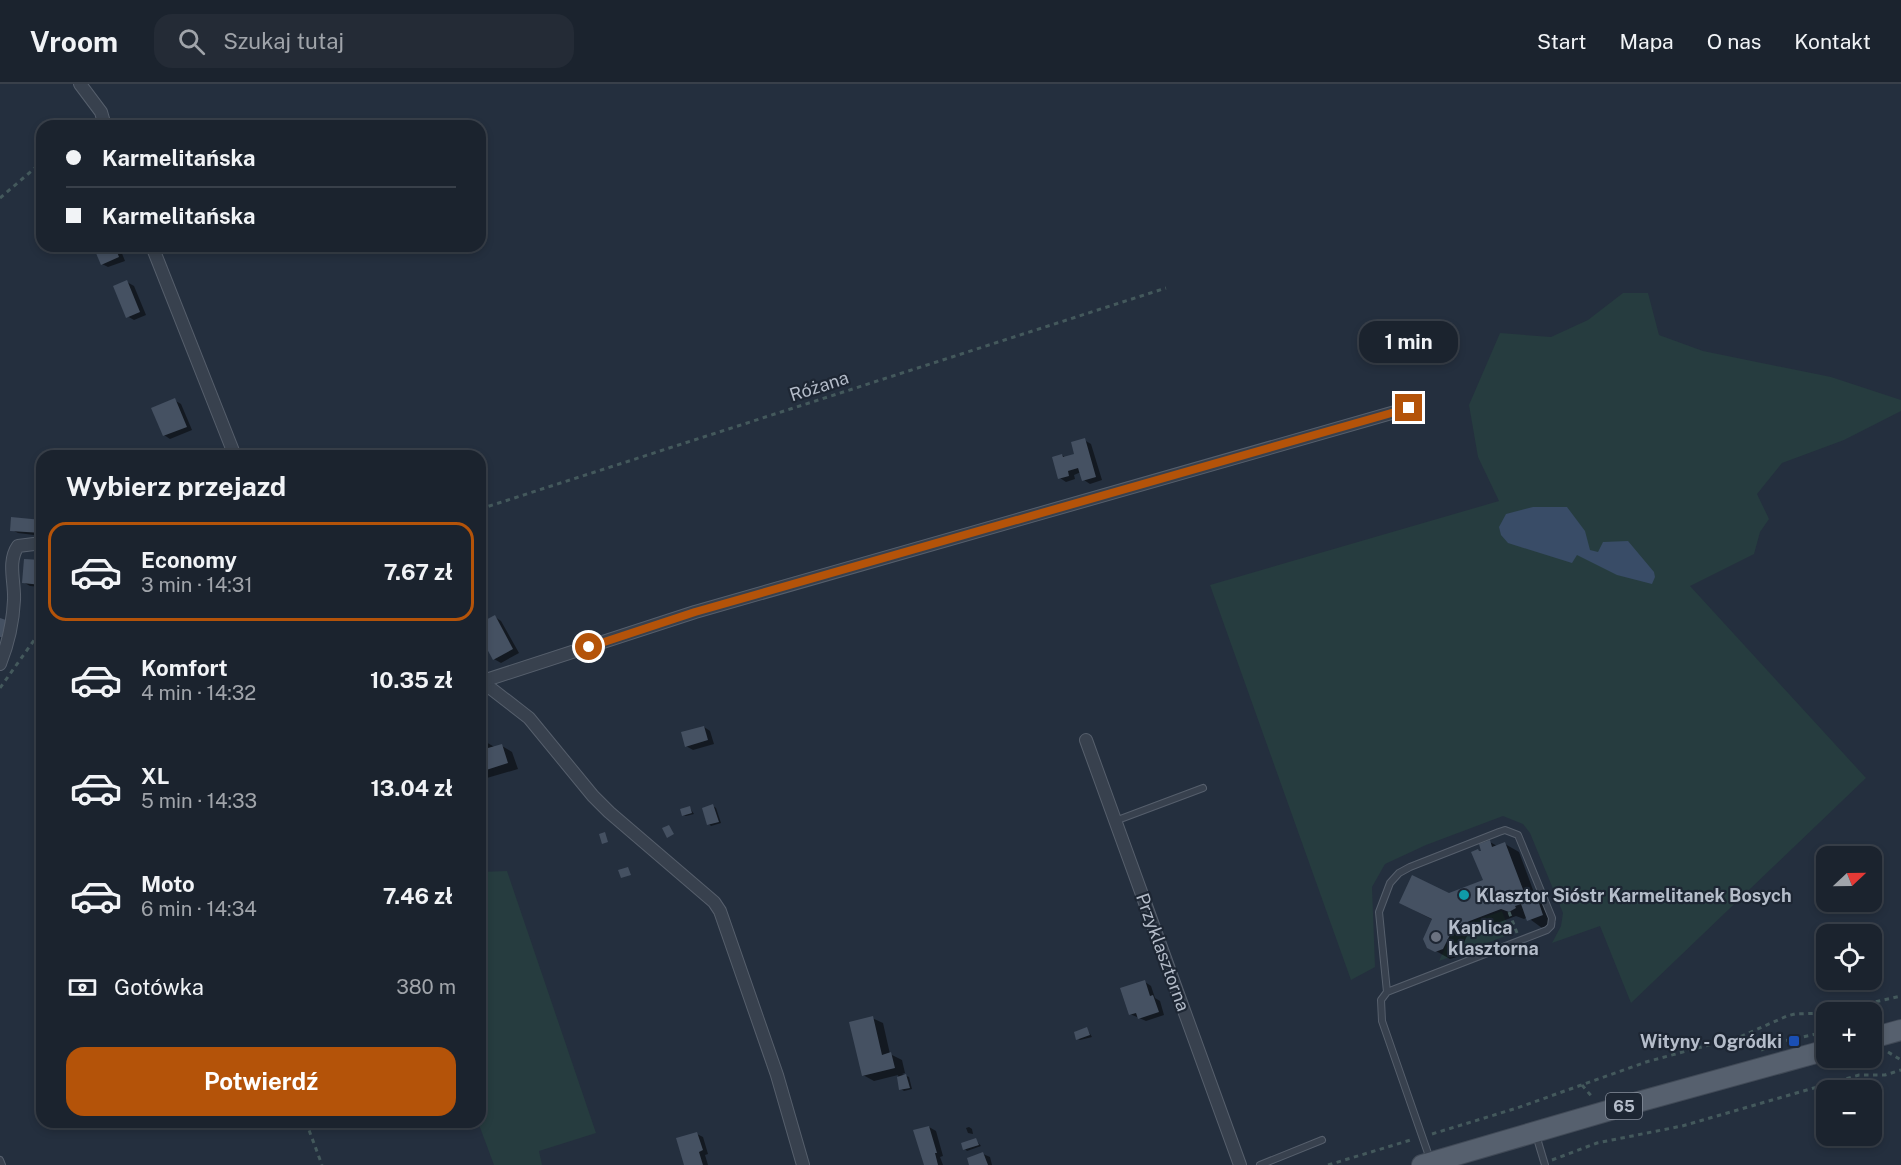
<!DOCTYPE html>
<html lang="pl">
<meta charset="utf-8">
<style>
body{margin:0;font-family:"Public Sans",sans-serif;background:#242b36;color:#f1f3f6;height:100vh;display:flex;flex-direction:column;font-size:22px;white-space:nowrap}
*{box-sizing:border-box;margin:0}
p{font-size:20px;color:#a0a4aa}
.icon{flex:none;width:33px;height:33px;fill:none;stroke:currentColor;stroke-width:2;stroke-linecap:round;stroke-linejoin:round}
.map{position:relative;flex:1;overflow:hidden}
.panel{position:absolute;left:36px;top:366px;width:450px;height:678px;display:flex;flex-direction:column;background:#1b232e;border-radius:18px;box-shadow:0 3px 9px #0003,0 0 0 2px #39404a}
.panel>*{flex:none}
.top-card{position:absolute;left:36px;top:36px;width:450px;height:132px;border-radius:18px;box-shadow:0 3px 9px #0003,0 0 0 2px #39404a;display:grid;align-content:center;height:132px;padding:0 30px;background:#1b232e}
.needle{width:39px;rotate:68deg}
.buttons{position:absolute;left:1816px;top:762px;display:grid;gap:12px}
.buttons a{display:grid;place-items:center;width:66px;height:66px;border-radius:12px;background:#1b232e;box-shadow:0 3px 9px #0003,0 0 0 2px #39404a;font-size:30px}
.end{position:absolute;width:27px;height:27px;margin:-14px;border:8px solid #b45309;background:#fff;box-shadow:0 0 0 3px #fff}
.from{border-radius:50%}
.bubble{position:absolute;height:42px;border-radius:18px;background:#1b232e;box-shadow:0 3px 9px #0003,0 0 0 2px #39404a;font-size:20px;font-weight:700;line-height:42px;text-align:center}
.top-card b{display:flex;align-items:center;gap:21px;height:57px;font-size:22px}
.top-card b+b{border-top:2px solid #39404a}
.top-card i{width:15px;height:15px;background:#f1f3f6}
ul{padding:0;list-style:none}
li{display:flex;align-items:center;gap:18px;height:99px;margin:0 12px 9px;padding:0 18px;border:3px solid transparent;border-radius:18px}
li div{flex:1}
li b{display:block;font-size:22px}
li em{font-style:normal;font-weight:700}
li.active{border-color:#b45309}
li>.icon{width:54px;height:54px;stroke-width:1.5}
h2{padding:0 30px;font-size:27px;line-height:72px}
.pay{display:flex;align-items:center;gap:15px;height:66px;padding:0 30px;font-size:22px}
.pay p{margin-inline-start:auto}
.cta{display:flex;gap:12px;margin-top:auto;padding:12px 30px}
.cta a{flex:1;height:69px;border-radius:18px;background:#b45309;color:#fff;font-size:24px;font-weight:700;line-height:69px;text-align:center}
header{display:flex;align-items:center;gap:36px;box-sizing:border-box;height:84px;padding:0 30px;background:#1b232e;border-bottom:2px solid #39404a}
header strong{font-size:28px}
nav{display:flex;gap:33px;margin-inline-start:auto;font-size:21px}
.search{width:420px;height:54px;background:#242b36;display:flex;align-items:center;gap:15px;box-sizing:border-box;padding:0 21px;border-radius:18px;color:#a0a4aa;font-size:22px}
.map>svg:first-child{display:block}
</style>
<header>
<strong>Vroom</strong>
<div class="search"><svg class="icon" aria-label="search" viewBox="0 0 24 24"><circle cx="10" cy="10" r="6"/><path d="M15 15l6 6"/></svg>Szukaj tutaj</div>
<nav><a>Start</a><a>Mapa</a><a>O nas</a><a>Kontakt</a></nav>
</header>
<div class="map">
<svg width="1901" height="1081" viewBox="0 0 1901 1081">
<rect width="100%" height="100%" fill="#242f3e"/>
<!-- green -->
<g fill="#263c3f">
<polygon points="1623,209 1648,209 1659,251 1703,267 1831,293 1901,316 1901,327 1844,356 1782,379 1757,410 1769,435 1760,448 1754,470 1690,502 1866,694 1631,919 1600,842 1552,859 1561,842 1563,829 1530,749 1523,740 1503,732 1426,761 1385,780 1372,803 1375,883 1351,896 1210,501 1499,417 1478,373 1469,321 1500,249 1551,253 1588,236"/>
<polygon points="507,787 596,1049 539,1067 542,1081 494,1081 478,1038 480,1038 480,788"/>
<polygon points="1502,827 1511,850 1439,877 1454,844"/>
</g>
<!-- water -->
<polygon fill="#394c67" points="1533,423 1567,423 1585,447 1590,466 1598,468 1603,458 1628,457 1654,488 1655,493 1652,500 1617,491 1577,471 1572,479 1508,459 1501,451 1499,443 1506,430"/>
<!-- shadow -->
<g fill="#0007">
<polygon points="95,162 119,162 125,177 108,183 102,180"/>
<polygon points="127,198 134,202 146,231 134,236 127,232"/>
<polygon points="174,316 181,320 192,346 170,355 164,351"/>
<polygon points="1084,356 1091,360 1102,396 1090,400 1084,396 1081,388 1074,391 1075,395 1066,398 1060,394 1062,371 1066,374 1076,371"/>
<polygon points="42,437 42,452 18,449 12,446"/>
<polygon points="42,477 42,503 30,502 23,498"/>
<polygon points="495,533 501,537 519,569 501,579 494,575 480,549 480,541"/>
<polygon points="704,643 710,647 714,660 693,666 686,662"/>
<polygon points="486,658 496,664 502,662 512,668 518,685 480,696 480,660"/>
<polygon points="713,722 716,724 721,739 711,742 709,740"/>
<polygon points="690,724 694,730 686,732 683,731"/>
<polygon points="1490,758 1497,762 1505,760 1519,768 1536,814 1550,822 1556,838 1542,844 1527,833 1524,835 1516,832 1468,850 1457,873 1450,875 1429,863 1433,836 1414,826 1485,797 1481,768"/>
<polygon points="1145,898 1151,902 1155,914 1160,917 1164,931 1146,937 1130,930"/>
<polygon points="872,934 883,939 890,970 902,976 905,989 902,990 909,993 912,1005 904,1007 901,1005 898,991 874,997 863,991"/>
<polygon points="1087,945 1092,953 1080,956 1078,955"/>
<polygon points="929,1043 936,1047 943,1072 940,1073 943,1081 925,1081"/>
<polygon points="969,1043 972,1045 973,1050 968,1049 966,1044"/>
<polygon points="697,1050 703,1053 708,1070 705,1071 708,1081 685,1081"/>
<polygon points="976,1056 981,1062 967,1067 965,1065"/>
<polygon points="983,1070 990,1073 992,1081 971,1081"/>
</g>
<!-- building -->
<g fill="#455162">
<polygon points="93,162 115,162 119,173 101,181"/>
<polygon points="127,196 140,228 126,234 113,202"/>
<polygon points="175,314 187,343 163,352 151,324"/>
<polygon points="1085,354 1096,393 1082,397 1078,384 1068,387 1069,392 1058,395 1052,373 1062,370 1063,373 1074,370 1071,358"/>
<polygon points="11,433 42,436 42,449 10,447"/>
<polygon points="24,475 42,476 42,501 22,499"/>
<polygon points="495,531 513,565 493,576 480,552 480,539"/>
<polygon points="0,534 6,536 2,553 0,553"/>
<polygon points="704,642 708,656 685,663 681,648"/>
<polygon points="486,656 488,664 502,660 508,679 480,688 480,658"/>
<polygon points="713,720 719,738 707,741 702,724"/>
<polygon points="690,722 692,729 682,732 680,725"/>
<polygon points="669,741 674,750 667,754 662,744"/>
<polygon points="605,748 608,758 602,760 599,750"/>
<polygon points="1490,756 1492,763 1505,758 1527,816 1537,813 1543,831 1527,837 1521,820 1515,822 1516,824 1509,828 1501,825 1454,843 1443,865 1435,868 1427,864 1423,855 1432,835 1399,819 1412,791 1449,809 1483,796 1471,768 1478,765 1479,767 1481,767 1479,760"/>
<polygon points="628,783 631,791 621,794 618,786"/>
<polygon points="1145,896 1150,912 1153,911 1159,928 1138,935 1136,929 1129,931 1120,904"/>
<polygon points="873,932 882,971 891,968 895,984 862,992 849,938"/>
<polygon points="1087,943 1090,951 1076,956 1074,948"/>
<polygon points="906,990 910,1004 899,1006 897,993"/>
<polygon points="929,1042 937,1069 935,1069 938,1081 924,1081 913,1046"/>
<polygon points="697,1048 703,1066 699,1068 703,1081 684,1081 676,1054"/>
<polygon points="976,1054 979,1061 963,1066 961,1059"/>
<polygon points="983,1068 988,1081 969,1081 967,1074"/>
</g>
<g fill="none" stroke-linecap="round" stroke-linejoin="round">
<!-- lane casing -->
<g stroke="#565f6c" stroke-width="8">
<g id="lane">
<polyline points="1115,737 1203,704"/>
<polyline points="1387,908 1379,828 1390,799 1399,789 1410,783 1499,748 1505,746 1518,751 1552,834 1551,842 1547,846 1387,908 1381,916 1382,937 1430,1075"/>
<polyline points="1536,1051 1545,1081"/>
<polyline points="0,1076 2,1081"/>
<polyline points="1260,1081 1322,1056"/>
</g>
</g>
<!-- street casing -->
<g stroke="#565f6c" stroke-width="14">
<g id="street">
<polyline points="80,0 101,28 105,42"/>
<polyline points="152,162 235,372"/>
<path d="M0 580C8 560 13 538 14 516 15 498 7 478 18 462L42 459"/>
<polyline points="480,596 529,634 593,712 609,728 714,818 720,827 777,991 803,1081"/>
<polyline points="483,597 695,528 1409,324"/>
<polyline points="1086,656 1240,1081"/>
</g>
</g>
<!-- primary casing -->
<g stroke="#414a57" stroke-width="22">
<g id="primary">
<polyline points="1872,954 1901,946"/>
<polyline points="1422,1081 1638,1018 1827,966"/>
</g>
</g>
<!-- path -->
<g stroke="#44595c" stroke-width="3" stroke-dasharray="4.5 4.5" stroke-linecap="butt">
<polyline points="0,114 42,78"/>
<polyline points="480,425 1166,204"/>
<polyline points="0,604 42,545"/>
<polyline points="1509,828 1517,849"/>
<polyline points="1832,928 1901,912"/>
<polyline points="1761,966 1784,957 1821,949"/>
<polyline points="1888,968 1901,976"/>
<polyline points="1582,1001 1593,1014"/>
<polyline points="306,1038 322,1081"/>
<polyline points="1432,1050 1517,1024 1646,978 1742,952 1787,932 1795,930 1827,929"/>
<polyline points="1552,1076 1597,1059 1682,1042 1859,991 1885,991 1901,986"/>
<polyline points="1328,1081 1414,1055"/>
</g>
<!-- lane -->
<use href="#lane" stroke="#38414e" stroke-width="6"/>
<!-- street -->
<use href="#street" stroke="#38414e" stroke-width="12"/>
<!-- primary -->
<use href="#primary" stroke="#56606e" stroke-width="20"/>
</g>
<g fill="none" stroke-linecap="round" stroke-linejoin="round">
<!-- route -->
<polyline stroke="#b45309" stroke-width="8" points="589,563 695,528 1409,324"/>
</g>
<!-- markers -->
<circle fill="#0f9aa8" stroke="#1d2633" stroke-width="2" cx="1464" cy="811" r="6"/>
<circle fill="#6b7280" stroke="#1d2633" stroke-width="2" cx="1436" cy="853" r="6"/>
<rect fill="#1a4fb4" stroke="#1d2633" stroke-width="2" x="1788" y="951" width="12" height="12" rx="3"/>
<g text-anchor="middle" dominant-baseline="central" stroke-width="4.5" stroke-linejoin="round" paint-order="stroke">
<!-- shield labels -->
<rect fill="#1d2633" stroke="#878f9c" stroke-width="1.5" x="1606" y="1009" width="36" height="26" rx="4.5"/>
<g font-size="16" font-weight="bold" fill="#b4bcc9">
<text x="1624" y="1022">65</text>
</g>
<!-- street labels -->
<g font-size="18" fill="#b4bcc9" stroke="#1d2633">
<text transform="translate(819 302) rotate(-18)">Różana</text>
<text transform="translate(1163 868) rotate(70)">Przyklasztorna</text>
</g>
<!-- poi labels -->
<g font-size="18" font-weight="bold" fill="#b4bcc9" stroke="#1d2633" text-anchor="start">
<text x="1476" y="811">Klasztor Sióstr Karmelitanek Bosych</text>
<text x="1448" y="843">Kaplica<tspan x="1448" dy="21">klasztorna</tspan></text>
<text x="1782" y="957" text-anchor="end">Wityny - Ogródki</text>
</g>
</g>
</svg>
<div class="buttons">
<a><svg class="needle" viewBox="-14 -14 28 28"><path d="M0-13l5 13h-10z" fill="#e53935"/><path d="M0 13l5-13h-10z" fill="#a0a4aa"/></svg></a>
<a><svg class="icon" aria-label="locate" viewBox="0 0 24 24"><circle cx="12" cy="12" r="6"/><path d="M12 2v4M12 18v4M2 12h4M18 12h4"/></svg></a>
<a>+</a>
<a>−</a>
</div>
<i class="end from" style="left:589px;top:563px"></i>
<i class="end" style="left:1409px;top:324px"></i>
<div class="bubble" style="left:1359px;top:237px;width:99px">1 min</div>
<div class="top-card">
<b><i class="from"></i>Karmelitańska</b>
<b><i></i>Karmelitańska</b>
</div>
<section class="panel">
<h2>Wybierz przejazd</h2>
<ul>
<li class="active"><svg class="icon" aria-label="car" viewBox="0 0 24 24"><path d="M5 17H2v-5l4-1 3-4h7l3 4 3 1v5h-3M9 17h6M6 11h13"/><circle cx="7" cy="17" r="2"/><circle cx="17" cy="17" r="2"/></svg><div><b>Economy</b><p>3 min · 14:31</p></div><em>7.67 zł</em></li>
<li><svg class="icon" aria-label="car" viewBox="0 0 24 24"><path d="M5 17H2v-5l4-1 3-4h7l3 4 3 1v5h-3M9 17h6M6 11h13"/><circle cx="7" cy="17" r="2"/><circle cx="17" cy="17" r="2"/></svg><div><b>Komfort</b><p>4 min · 14:32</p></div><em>10.35 zł</em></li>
<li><svg class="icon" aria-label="car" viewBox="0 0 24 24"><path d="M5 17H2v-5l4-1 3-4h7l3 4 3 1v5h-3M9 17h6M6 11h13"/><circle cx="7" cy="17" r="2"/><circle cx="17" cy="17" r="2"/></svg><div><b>XL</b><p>5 min · 14:33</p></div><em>13.04 zł</em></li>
<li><svg class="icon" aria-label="car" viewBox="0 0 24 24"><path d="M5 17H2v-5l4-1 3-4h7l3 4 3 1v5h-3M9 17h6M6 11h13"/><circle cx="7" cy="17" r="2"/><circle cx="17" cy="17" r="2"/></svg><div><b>Moto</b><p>6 min · 14:34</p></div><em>7.46 zł</em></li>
</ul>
<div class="pay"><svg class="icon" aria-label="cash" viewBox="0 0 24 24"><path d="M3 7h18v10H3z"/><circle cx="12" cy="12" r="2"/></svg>Gotówka<p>380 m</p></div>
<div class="cta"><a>Potwierdź</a></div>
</section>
</div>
